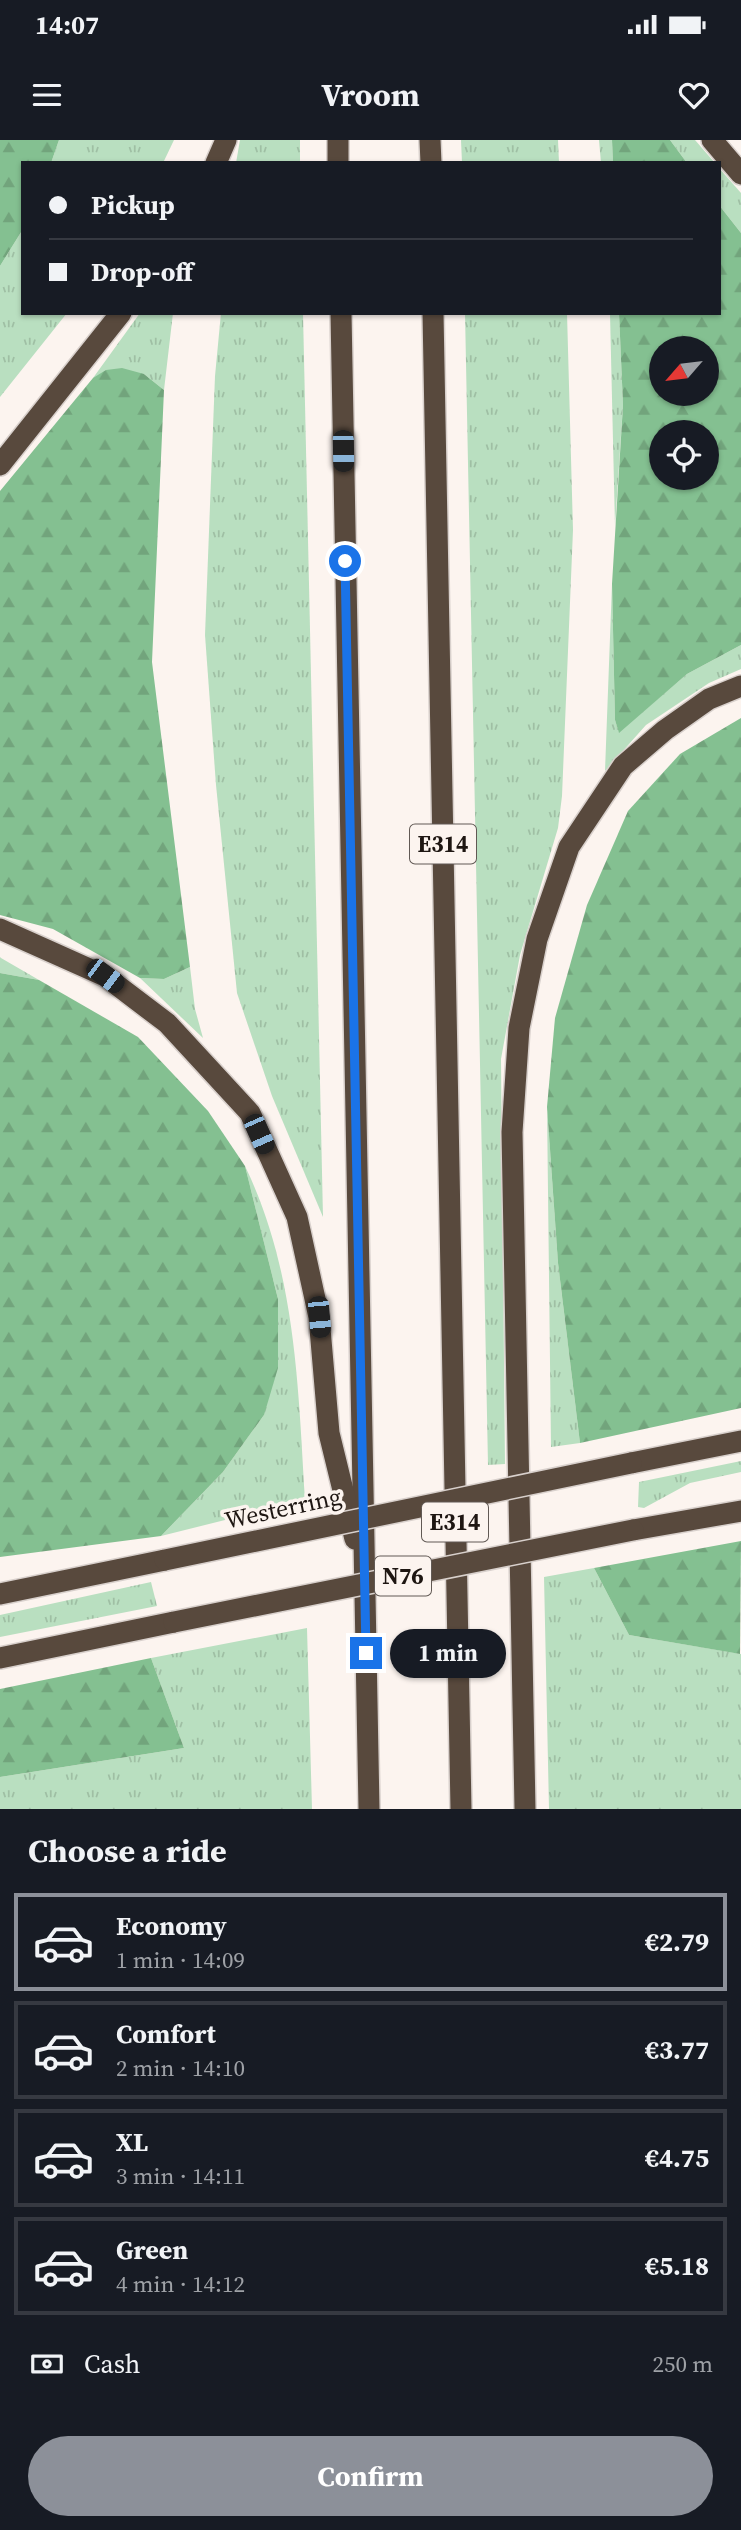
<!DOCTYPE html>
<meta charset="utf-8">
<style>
body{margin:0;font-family:"Source Serif 4",serif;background:#20242c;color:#f1f3f6;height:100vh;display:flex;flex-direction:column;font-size:26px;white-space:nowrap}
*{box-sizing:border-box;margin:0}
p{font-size:23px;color:#9ea1a6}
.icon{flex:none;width:38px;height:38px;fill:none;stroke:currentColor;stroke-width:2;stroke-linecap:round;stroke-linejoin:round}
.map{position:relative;height:1669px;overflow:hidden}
.details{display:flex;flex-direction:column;background:#171b24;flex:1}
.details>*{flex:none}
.guide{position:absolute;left:21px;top:21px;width:700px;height:154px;border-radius:0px;box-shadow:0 2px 5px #0004;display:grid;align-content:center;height:154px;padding:0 28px;background:#171b24}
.needle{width:46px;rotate:242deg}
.fabs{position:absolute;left:649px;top:196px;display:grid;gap:14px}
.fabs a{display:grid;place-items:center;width:70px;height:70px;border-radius:50%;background:#171b24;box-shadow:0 2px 5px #0004;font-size:35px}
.end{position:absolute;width:32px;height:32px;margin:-16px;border:9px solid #1a73e8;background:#fff;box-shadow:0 0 0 4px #fff}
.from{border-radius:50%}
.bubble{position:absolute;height:49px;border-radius:24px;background:#171b24;box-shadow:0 2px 5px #0004;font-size:23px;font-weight:700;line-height:49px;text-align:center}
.car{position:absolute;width:21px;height:42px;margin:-21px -10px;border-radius:9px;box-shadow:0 0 5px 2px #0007;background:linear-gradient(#222 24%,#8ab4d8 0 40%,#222 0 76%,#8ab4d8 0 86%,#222 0)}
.guide b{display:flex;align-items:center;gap:24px;height:66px;font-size:26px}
.guide b+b{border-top:2px solid #363941}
.guide i{width:18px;height:18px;background:#f1f3f6}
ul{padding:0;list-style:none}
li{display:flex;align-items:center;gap:21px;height:98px;margin:0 14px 10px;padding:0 14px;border:4px solid #363941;border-radius:0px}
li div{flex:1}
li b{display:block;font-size:26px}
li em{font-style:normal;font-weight:700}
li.active{border-color:#8c9099}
li>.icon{width:63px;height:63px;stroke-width:1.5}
h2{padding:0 28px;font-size:32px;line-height:84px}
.pay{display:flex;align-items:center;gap:18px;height:77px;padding:0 28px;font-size:26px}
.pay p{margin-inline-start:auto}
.button{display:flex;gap:14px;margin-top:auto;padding:14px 28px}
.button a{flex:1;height:80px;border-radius:42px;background:#8c9099;color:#fff;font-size:28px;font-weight:700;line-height:80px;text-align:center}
.status{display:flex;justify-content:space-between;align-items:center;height:49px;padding:0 35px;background:#171b24;direction:ltr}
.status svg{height:19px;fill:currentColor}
header{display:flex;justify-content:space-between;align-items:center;height:91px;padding:0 28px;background:#171b24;font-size:32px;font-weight:700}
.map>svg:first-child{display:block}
</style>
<div class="status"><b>14:07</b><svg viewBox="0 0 49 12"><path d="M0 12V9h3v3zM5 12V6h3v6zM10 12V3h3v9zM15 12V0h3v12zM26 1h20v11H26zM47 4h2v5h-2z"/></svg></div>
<header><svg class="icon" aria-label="menu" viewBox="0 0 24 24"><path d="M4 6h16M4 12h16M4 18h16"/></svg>Vroom<svg class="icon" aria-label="heart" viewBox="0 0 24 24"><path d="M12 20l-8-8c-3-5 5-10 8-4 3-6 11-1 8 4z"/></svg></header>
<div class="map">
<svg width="741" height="1669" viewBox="0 0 741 1669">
<defs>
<pattern id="grass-tufts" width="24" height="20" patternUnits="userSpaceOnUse" patternTransform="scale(1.75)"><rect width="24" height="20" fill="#b9dfc0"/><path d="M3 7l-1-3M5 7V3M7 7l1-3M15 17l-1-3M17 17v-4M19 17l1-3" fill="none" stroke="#9fbfa4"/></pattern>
<pattern id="forest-firs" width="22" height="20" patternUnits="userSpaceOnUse" patternTransform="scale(1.75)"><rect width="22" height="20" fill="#84c091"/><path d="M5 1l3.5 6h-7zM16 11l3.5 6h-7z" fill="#72a47c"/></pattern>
</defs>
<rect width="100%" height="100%" fill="#fcf4ef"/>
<!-- grass -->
<g fill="url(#grass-tufts)">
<polygon points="59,0 174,0 163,23 51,23"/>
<polygon points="240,0 300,0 300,23 236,23"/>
<polygon points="461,0 558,0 559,23 462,23"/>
<polygon points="599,0 612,0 613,23 601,23"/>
<polygon points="670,0 695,0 715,23 687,23"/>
<polygon points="719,28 741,53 741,93 719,65"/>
<polygon points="23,89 23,173 67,173 0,257 0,126"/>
<polygon points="140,173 173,173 164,250 144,234 93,238"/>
<polygon points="221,173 303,173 323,1077 272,956 237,853 216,645 205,495 215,236"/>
<polygon points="465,173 567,173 573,390 562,656 558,688 520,815 501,919 505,1324 488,1325"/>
<polygon points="610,173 619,173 623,265 615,386"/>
<polygon points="612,444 615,580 619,592 687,534 741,505 741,529 709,543 646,585 605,631"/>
<polygon points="0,817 1,818 39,840 0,833"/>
<polygon points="190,827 195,869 203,898 140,838 164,839"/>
<polygon points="547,967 558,1123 580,1303 551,1307"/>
<path d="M245 1026C296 1132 298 1245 305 1360L161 1396 223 1332 264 1275 278 1159Z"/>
<polygon points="741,1321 741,1332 690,1343 644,1368 638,1367 639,1342"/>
<polygon points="594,1428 629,1495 741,1514 741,1669 549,1669 544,1437"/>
<polygon points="151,1442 157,1466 0,1497 0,1475"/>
<polygon points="307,1488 312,1669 0,1669 0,1637 184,1608 151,1518"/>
</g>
<!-- forest -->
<g fill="url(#forest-firs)" fill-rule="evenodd">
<polygon points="0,0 59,0 51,23 23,23 23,89 0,126"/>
<polygon points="612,0 670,0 687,23 613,23"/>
<path d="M719 65 741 93V505L687 534 619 593 615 580 612 444 623 265 619 173H719ZM662 208H707V254H662ZM662 292H707V338H662Z"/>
<polygon points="122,228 144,234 164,250 152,522 190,827 164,839 140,838 53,789 0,775 0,351 93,238 106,230"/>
<polygon points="741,578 741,1268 580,1303 558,1123 547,967 555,878 587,765 628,671 680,614"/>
<polygon points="0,833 39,840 138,897 208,971 245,1026 278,1159 278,1228 264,1275 223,1332 161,1396 0,1417"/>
<polygon points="741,1401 740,1514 629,1495 594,1428"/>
<polygon points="151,1518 184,1608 0,1637 0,1549"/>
</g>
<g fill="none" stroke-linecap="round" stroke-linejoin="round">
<!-- highway casing -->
<g stroke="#d8d0cc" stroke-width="24">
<g id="highway">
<polyline points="338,0 338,23"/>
<polyline points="430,0 431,23"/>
<polyline points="712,0 741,34"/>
<polyline points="216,23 226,0"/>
<polyline points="341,173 369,1669"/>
<polyline points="433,173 461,1669"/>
<polyline points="0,325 121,173"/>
<polyline points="0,789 105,836 167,883 250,973 297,1077 319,1177 329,1293 355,1399"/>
<polyline points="631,1323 741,1301"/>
<polyline points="633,1390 741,1371"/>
<polyline points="0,1454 165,1420"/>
<polyline points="0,1518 174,1482"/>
<polyline points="525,1669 512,992 519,888 537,799 569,707 623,626 665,590 709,559 741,546"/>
</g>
</g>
<!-- highway -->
<use href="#highway" stroke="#58493d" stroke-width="21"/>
<!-- highway-bridge casing -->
<g stroke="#d8d0cc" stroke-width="24" stroke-linecap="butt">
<g id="highway-bridge">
<polyline points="165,1420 631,1323"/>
<polyline points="174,1482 633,1390"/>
</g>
</g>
<!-- highway-bridge -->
<use href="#highway-bridge" stroke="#58493d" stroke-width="21"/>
</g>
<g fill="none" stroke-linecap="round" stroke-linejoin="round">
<!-- route -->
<polyline stroke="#1a73e8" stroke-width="9" points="345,421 366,1513"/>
</g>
<g text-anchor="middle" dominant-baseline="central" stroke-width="7" stroke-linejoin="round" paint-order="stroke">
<!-- shield labels -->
<g fill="#fcf4ef" stroke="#615954" stroke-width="2">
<rect x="410" y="684.5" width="66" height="39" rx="5"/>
<rect x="422" y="1362.5" width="66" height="39" rx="5"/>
<rect x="375" y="1416.5" width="56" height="39" rx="5"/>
</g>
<g font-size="23" font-weight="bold" fill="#1e1612">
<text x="443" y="704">E314</text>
<text x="455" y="1382">E314</text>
<text x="403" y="1436">N76</text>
</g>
<!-- street labels -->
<g font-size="24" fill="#1e1612" stroke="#fcf4ef">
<text transform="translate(283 1368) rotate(-12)">Westerring</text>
</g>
</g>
</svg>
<div class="fabs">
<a><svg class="needle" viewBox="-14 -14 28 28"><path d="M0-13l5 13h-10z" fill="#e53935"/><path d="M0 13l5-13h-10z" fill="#9ea1a6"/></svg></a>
<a><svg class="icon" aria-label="locate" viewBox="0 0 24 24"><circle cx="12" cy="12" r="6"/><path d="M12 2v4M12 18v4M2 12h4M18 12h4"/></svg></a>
</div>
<i class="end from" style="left:345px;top:421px"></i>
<i class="end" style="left:366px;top:1513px"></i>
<div class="bubble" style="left:390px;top:1489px;width:116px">1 min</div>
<i class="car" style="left:343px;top:311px;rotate:179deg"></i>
<i class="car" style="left:105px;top:836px;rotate:127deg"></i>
<i class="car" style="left:259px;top:994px;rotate:156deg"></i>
<i class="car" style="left:319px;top:1177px;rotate:175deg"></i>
<div class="guide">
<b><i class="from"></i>Pickup</b>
<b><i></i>Drop-off</b>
</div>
</div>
<section class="details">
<h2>Choose a ride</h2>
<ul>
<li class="active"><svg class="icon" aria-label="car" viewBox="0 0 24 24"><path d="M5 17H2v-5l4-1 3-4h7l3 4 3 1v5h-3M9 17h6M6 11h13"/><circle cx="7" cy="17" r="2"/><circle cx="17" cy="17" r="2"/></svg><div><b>Economy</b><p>1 min · 14:09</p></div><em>€2.79</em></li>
<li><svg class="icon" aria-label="car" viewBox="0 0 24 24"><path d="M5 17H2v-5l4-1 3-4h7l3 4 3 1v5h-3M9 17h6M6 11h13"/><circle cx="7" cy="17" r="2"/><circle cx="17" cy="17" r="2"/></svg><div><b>Comfort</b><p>2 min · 14:10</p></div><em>€3.77</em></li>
<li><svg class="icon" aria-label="car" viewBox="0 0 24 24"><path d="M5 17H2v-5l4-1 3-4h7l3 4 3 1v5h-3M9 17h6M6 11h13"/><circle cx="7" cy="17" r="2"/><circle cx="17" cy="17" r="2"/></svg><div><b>XL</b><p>3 min · 14:11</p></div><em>€4.75</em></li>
<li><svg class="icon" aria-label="car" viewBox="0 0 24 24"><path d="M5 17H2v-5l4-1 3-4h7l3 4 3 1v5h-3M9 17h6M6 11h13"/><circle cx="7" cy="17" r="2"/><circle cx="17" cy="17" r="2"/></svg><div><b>Green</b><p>4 min · 14:12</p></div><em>€5.18</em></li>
</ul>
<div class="pay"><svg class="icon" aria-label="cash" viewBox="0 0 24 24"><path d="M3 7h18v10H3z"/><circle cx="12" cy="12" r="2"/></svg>Cash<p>250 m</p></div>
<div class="button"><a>Confirm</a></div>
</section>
